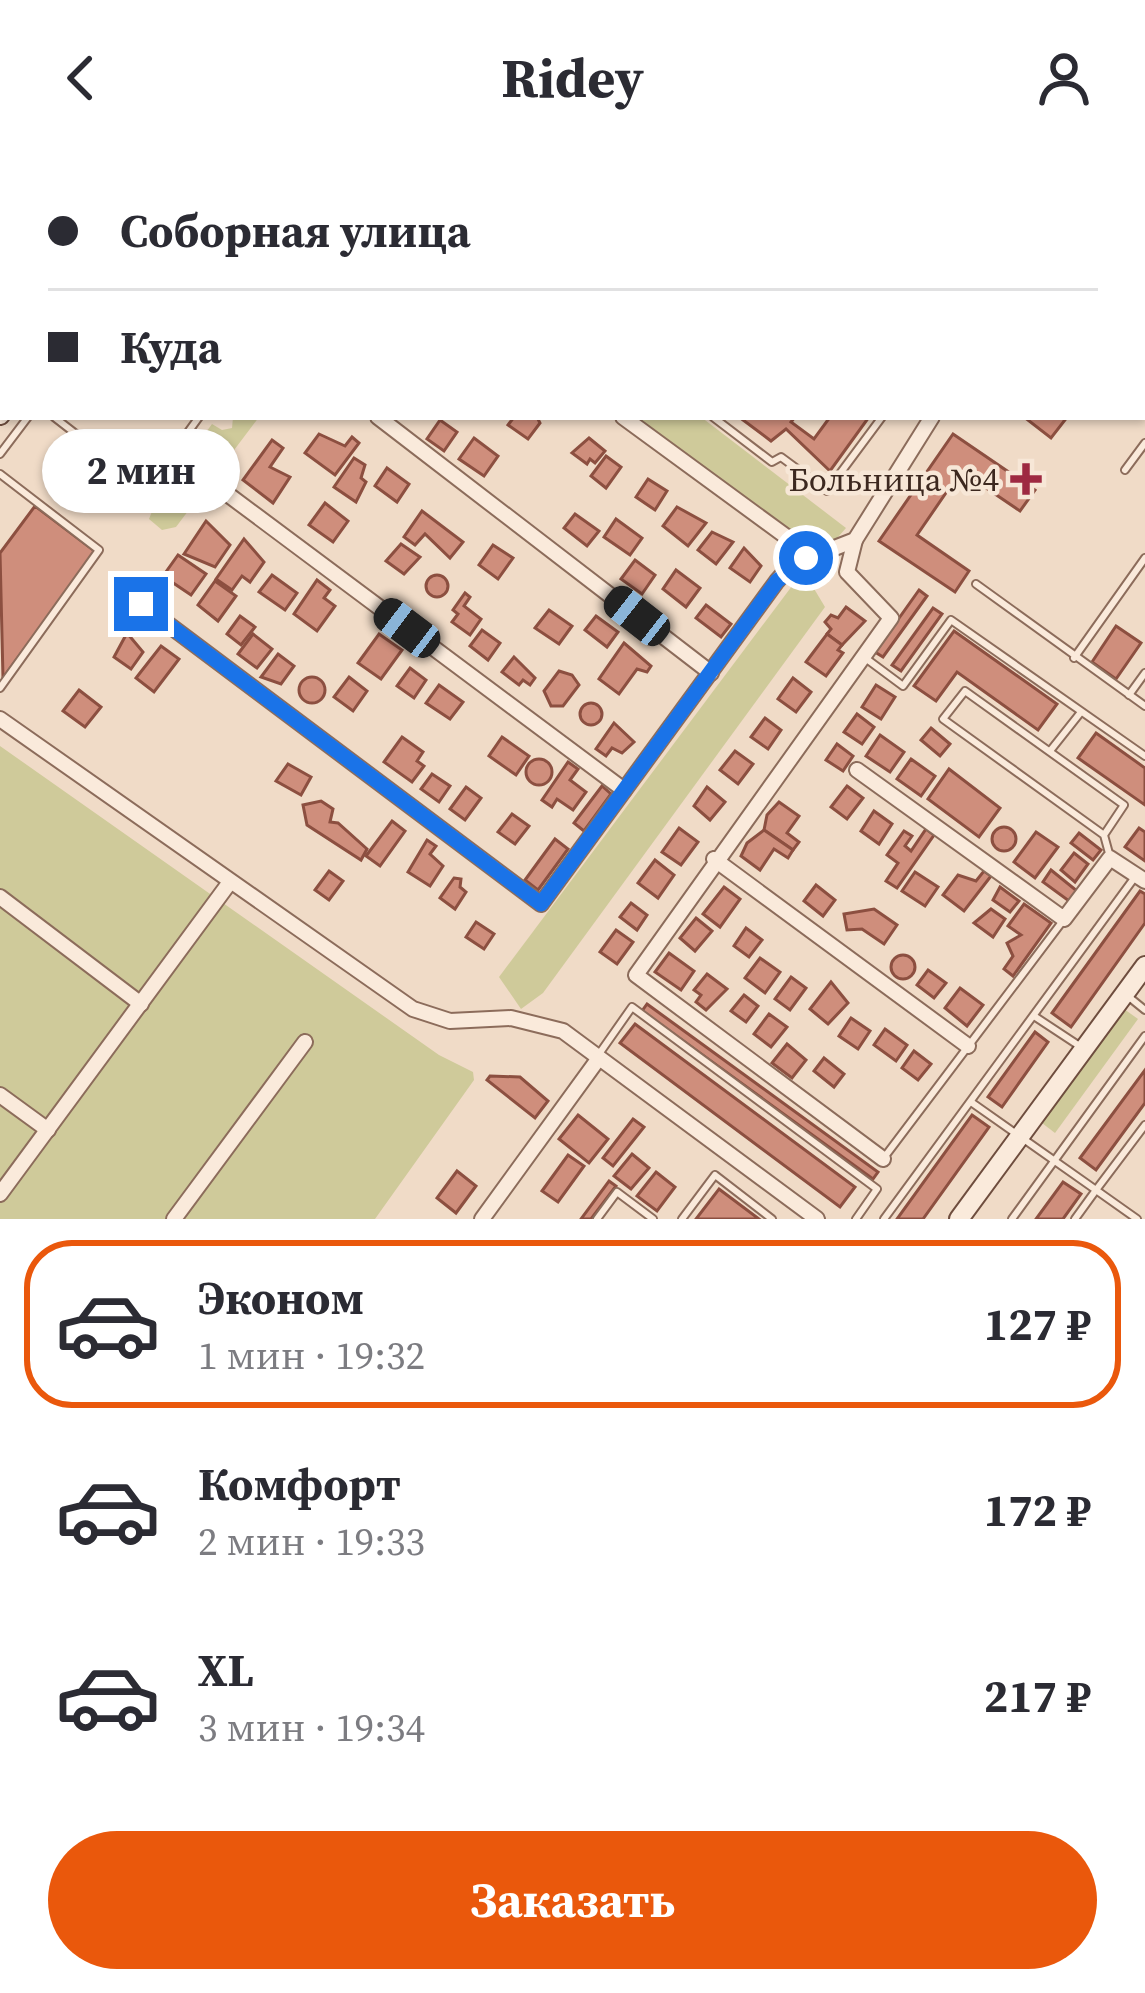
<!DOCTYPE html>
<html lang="ru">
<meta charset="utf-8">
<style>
body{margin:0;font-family:"Source Serif 4",serif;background:#f7f7f7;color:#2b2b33;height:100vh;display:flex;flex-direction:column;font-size:45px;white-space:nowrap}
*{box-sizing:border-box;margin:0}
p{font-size:39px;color:#7c7c81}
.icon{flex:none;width:66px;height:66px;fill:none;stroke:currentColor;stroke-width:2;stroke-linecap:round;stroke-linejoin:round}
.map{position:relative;height:1063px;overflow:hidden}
.sheet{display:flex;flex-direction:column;background:#fff;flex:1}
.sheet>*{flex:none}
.hud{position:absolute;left:0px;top:0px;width:1146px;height:264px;box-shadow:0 3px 9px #0004;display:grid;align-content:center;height:264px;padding:0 48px;background:#fff}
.end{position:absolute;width:54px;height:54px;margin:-27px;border:15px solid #1a73e8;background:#fff;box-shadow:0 0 0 6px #fff}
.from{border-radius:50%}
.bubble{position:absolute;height:84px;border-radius:42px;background:#fff;box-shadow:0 3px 9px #0004;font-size:39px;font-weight:700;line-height:84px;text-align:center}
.car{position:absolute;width:36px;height:72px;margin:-36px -18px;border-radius:15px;box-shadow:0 0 9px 3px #0007;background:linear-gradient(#222 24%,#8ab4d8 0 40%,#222 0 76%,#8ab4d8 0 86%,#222 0)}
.hud b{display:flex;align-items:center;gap:42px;height:114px;font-size:45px}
.hud b+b{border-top:3px solid #e1e1e2}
.hud i{width:30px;height:30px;background:#2b2b33}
ul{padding:21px 0 0;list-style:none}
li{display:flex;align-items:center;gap:36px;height:168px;margin:0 24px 18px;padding:0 24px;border:6px solid transparent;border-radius:48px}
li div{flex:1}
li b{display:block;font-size:45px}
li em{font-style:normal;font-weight:700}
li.active{border-color:#ea580c}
li>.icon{width:108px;height:108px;stroke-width:1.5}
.primary-button{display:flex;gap:24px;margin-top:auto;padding:24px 48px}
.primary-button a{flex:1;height:138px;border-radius:72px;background:#ea580c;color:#fff;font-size:48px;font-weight:700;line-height:138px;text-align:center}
header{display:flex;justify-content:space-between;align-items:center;height:156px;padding:0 48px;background:#fff;font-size:54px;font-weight:700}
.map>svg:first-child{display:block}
</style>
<header><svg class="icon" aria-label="back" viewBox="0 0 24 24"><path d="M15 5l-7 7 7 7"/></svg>Ridey<svg class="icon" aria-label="person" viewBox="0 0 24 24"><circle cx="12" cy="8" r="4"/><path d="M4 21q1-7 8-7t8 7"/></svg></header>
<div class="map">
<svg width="1145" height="1063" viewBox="0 0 1145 1063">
<rect width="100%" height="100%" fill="#f0dbc7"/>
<!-- green -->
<g fill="#cfca9a">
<polygon points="233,261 259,261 176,371 162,374 149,363 157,343 212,268 222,274 232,272"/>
<polygon points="632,261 701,261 846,372 831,389 782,371"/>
<polygon points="798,422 810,426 825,451 543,837 521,853 499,821"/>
<polygon points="0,590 439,899 473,916 474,924 375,1063 0,1063"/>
<polygon points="1124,853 1138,863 1055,977 1042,967"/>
</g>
<!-- building -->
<g fill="#cf8e7c" stroke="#8c4f40" stroke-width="3">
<polygon points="514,261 537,261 540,267 528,283 508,269"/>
<polygon points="739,261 795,261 791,266 814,283 830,261 869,261 830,315 786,273 771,285"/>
<polygon points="1024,261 1060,261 1065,264 1051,282"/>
<polygon points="440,264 457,276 444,295 427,283"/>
<polygon points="319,278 345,290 352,281 359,287 335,319 305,297"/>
<polygon points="953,278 1035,334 1020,355 961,315 917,379 969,415 955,436 879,385"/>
<polygon points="474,282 498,300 484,320 459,303"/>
<polygon points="589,282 605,295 595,307 590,303 587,308 572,297"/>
<polygon points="272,284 283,292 270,311 290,321 273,347 243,324"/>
<polygon points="606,300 621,311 606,332 591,320"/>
<polygon points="354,302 365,309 361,322 366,326 356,346 334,331"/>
<polygon points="387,312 409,328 397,346 375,330"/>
<polygon points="648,323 667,335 655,354 636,341"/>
<polygon points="325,347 348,365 333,386 309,369"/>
<polygon points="35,350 96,396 3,522 0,397"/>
<polygon points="677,351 706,367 688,390 663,370"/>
<polygon points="422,355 463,386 450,402 425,378 415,389 404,381"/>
<polygon points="575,358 599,375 587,390 564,372"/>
<polygon points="616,363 642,382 630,399 604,381"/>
<polygon points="206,365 230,389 215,411 184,398"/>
<polygon points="712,376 733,386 716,408 698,394"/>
<polygon points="244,383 264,406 250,426 242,420 232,434 216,423"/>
<polygon points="401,388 420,401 404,418 386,405"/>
<polygon points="493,389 513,402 498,423 479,409"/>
<polygon points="744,392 761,410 750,426 730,412"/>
<polygon points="178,399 206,418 191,439 163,420"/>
<polygon points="635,404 655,419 642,438 621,423"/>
<polygon points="676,414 700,432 686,451 663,433"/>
<circle cx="437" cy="430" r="11"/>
<polygon points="272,419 297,437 285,454 259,436"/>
<polygon points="317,424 330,434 324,442 335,450 317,475 294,458"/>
<polygon points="215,425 236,440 218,465 198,449"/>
<polygon points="919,434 927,440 883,501 875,496"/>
<polygon points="465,437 470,441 464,450 481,463 470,479 452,466 458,458 453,454"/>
<polygon points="706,449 731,468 721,481 696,462"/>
<polygon points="846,451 865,465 842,489 827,478 831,473 825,466 831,459 838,462"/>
<polygon points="933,452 942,458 901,515 892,509"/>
<polygon points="549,454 572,470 559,488 535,472"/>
<polygon points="240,460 255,471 241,489 227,478"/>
<polygon points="596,460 618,476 607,491 585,474"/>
<polygon points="1116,470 1141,487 1116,523 1092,506"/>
<polygon points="482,474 500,487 488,504 470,490"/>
<polygon points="954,475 1057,548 1038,574 957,516 936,545 914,530"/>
<polygon points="127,477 143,496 131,513 114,501"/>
<polygon points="253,478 272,493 257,512 238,498"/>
<polygon points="379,478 402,494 381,523 358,507"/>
<polygon points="827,478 842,489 838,494 843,497 826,520 806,506"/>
<polygon points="624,487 651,510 647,516 637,513 619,538 599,523"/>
<polygon points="161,490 179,503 154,536 136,522"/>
<polygon points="278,498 294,510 281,528 261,521"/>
<polygon points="514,501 535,522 530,529 523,524 519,529 502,516"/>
<polygon points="410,512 426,524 414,542 397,530"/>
<polygon points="559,515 572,519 579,529 563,550 551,550 544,535"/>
<circle cx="312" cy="534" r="13"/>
<polygon points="349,521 367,535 353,555 334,541"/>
<polygon points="793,522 811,536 796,556 778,543"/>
<polygon points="439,529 463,546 450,563 426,547"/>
<polygon points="876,529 895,541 881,563 862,551"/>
<polygon points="79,534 101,551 85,571 63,555"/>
<circle cx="591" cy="558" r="11"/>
<polygon points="857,558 874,571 862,588 844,576"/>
<polygon points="765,562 781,574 768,593 751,581"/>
<polygon points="614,567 634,586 622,597 612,592 606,600 596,593"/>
<polygon points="931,572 950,588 940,600 921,584"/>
<polygon points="1096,577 1145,612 1145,649 1078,602"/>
<polygon points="880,579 904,596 890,616 866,600"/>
<polygon points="402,581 423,596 417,605 424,610 412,626 384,606"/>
<polygon points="502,581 529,600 516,619 489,600"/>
<polygon points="837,588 853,600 843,615 826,604"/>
<polygon points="735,595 753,608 738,628 720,614"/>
<circle cx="539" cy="616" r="13"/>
<polygon points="911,603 935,620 921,640 897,623"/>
<polygon points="568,606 578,613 570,624 586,636 573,654 557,643 552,651 542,644"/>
<polygon points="288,608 311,621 301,639 276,625"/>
<polygon points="949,613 1000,652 979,681 928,643"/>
<polygon points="432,618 450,630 439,646 421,633"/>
<polygon points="602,630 611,638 584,675 574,667"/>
<polygon points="847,630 863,642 847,663 831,651"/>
<polygon points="466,631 481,642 465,664 450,653"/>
<polygon points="707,631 725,646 710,664 694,650"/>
<polygon points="321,645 333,653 330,666 338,667 367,693 361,704 307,669 303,649"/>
<polygon points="779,646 799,660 787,677 799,686 793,694 764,674 767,659"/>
<polygon points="874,655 892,668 879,688 861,675"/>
<polygon points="512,658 529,670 515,688 498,676"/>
<polygon points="392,665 405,675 380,710 366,700"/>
<circle cx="1004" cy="683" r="12"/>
<polygon points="679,672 698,686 681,709 662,696"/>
<polygon points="1139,672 1145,676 1145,705 1125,691"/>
<polygon points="926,673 934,679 897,732 886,725 898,707 887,699 904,675 912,680 905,690 911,695"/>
<polygon points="764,674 793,694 788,702 774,693 760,714 741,700 747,687"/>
<polygon points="1036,676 1058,691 1035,722 1014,706"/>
<polygon points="1079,677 1101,694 1093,704 1071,687"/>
<polygon points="555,683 568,693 538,734 525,724"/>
<polygon points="427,684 436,690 430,698 443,710 430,730 408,716"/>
<polygon points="1074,697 1088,708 1075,726 1061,714"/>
<polygon points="655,704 674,719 658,742 638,727"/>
<polygon points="1051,714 1077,735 1069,745 1043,726"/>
<polygon points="329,715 343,725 329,744 315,734"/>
<polygon points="984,715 991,720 964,755 943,739 958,719 976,725"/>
<polygon points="915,716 938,731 925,750 902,735"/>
<polygon points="454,722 461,723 460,731 466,736 455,753 440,742"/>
<polygon points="816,729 835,744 823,760 804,745"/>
<polygon points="724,731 740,743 720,771 703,758"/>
<polygon points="1000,731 1019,745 1010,756 993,744"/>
<polygon points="1140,735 1145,738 1145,767 1071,871 1052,857"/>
<polygon points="631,747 647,759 637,774 620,761"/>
<polygon points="1024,748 1051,767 1013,820 1004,813 1013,800 1007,787 1021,779 1008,770"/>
<polygon points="874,753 897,769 884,788 862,773 847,774 844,758"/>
<polygon points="991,753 1005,763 993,781 974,767"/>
<polygon points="696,762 712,775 695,795 680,782"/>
<polygon points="476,766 494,778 484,793 466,781"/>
<polygon points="746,772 762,784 749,801 734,790"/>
<polygon points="616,774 633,786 617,808 600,796"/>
<polygon points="669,797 694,815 681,834 655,816"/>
<circle cx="903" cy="811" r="12"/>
<polygon points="760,802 780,816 765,837 745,822"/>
<polygon points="928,814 946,827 934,842 917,829"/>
<polygon points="707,818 727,833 706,854 696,846 701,839 694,834"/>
<polygon points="791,821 806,832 790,854 775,843"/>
<polygon points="831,826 848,847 828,868 810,853"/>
<polygon points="960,832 983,849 967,870 945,852"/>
<polygon points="744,839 758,850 746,866 731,855"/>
<polygon points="647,848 878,1016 873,1023 642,855"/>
<polygon points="769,858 787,871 771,891 754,878"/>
<polygon points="851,862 870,875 858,893 839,880"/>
<polygon points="635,868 855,1031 840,1051 620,887"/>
<polygon points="885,873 907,889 896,905 874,889"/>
<polygon points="1035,876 1048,886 1002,951 988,941"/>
<polygon points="787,888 806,904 792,922 772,907"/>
<polygon points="914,895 931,908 918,924 902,912"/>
<polygon points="824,902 844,918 834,931 814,915"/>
<polygon points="1145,914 1145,947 1096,1014 1080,1002"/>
<polygon points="490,920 520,921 548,945 535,962 487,924"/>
<polygon points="578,959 608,983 589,1007 559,983"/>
<polygon points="972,959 989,971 923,1063 897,1063"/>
<polygon points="633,963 644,971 613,1010 603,1002"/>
<polygon points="632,998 649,1012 631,1033 614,1020"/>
<polygon points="568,999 584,1010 558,1046 542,1035"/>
<polygon points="457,1015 476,1030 456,1057 437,1042"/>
<polygon points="656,1016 675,1031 657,1055 637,1040"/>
<polygon points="609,1025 616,1030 591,1063 581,1063"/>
<polygon points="1063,1026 1081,1038 1063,1063 1036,1063"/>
<polygon points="719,1033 759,1063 696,1063"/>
</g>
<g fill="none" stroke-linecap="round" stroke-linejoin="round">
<!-- lane casing -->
<g stroke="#8c6c5b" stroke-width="10">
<g id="lane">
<polyline points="274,0 278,3"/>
<polyline points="369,0 374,0"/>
<polyline points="661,0 664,3"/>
<polyline points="857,0 861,3"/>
<polyline points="220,3 222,0"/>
<polyline points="392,3 393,0"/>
<polyline points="538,3 540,0"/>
<polyline points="567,3 569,0"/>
<polyline points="719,3 721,0"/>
<polyline points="933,3 935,0"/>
<polyline points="1048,3 1049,0"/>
<polyline points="54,261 147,333 199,261"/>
<polyline points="713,261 772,306 781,301 827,335 882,261"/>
<polyline points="0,298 28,261"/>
<polyline points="1125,314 1145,287"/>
<polyline points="0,318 99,394 0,532"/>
<polyline points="976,428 1145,550"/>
<polyline points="864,501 903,530 951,464 1145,600"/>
<polyline points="1074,502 1145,402"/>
<polyline points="1129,539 1145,517"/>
<polyline points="1050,595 1081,556"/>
<polyline points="1104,679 1124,649 965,535 943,563 1104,679 1110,701"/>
<polyline points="1129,841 1145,854"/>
<polyline points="1034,860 1081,891"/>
<polyline points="599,898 632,851 877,1033 856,1063"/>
<polyline points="971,946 1096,1034 1145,969"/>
<polyline points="883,1003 1062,766"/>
<polyline points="597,1063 617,1036 653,1063"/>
<polyline points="682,1063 715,1019 772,1063"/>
<polyline points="884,1063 1135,721"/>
<polyline points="1012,1063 1145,880"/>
<polyline points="1075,1063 1096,1034 1137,1063"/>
</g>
</g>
<!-- street casing -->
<g stroke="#8c6c5b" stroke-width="18">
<g id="street">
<polyline points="1100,3 1102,0"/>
<polyline points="378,261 711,517"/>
<polyline points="623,261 795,387 806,402"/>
<polyline points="226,337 624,634"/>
<polyline points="855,384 847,416 891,462 636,819 883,1003"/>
<polyline points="141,448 541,748 777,425 791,409 855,384 932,261"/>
<polyline points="0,563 413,853 450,865 511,862 563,875 817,1063"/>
<polyline points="857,614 1064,763 1110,702 1145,725"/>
<polyline points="714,703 968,890"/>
<polyline points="0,741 141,848"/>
<polyline points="0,939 48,974"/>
<polyline points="0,1038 230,726"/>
<polyline points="174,1063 305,886"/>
<polyline points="482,1063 599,902"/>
</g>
</g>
<!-- secondary casing -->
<g stroke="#6e4d3e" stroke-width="22">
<g id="secondary">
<polyline points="163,3 165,0"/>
<polyline points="192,3 194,0"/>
<polyline points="0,221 3,217"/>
<polyline points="0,259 3,255"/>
<polyline points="959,1063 1145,810"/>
</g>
</g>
<!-- lane -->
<use href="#lane" stroke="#faeadb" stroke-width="6"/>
<!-- street -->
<use href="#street" stroke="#faeadb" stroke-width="14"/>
<!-- secondary -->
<use href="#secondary" stroke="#faeadb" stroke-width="18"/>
</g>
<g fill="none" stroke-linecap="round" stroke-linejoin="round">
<!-- route -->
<polyline stroke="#1a73e8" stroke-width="15" points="141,448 541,748 777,425 806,402"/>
</g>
<!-- markers -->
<path fill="#9e2941" stroke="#f7e7d7" stroke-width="4.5" d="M1020 305h12v12h12v12h-12v12h-12v-12h-12v-12h12z"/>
<g text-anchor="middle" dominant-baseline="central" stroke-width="9" stroke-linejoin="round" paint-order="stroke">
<!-- poi labels -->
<g font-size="33" fill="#3c281f" stroke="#f7e7d7" text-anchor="end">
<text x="999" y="323">Больница №4</text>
</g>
</g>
</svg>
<i class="end from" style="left:806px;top:402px"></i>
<i class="end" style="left:141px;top:448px"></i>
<div class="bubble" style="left:42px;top:273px;width:198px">2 мин</div>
<i class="car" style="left:637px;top:460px;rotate:308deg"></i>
<i class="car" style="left:407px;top:472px;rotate:307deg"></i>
<div class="hud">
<b><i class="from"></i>Соборная улица</b>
<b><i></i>Куда</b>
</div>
</div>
<section class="sheet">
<ul>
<li class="active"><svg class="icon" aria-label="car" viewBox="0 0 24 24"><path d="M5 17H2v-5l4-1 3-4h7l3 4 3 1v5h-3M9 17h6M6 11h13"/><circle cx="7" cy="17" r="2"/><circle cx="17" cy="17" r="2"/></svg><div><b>Эконом</b><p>1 мин · 19:32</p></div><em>127 ₽</em></li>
<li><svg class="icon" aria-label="car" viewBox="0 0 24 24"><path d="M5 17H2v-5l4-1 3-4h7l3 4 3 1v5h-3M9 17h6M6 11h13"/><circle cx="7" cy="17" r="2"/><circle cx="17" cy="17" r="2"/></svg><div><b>Комфорт</b><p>2 мин · 19:33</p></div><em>172 ₽</em></li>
<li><svg class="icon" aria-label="car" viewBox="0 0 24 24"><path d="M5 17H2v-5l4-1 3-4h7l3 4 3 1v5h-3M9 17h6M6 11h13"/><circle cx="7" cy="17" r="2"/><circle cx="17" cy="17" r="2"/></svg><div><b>XL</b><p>3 мин · 19:34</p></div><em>217 ₽</em></li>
</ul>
<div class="primary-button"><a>Заказать</a></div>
</section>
